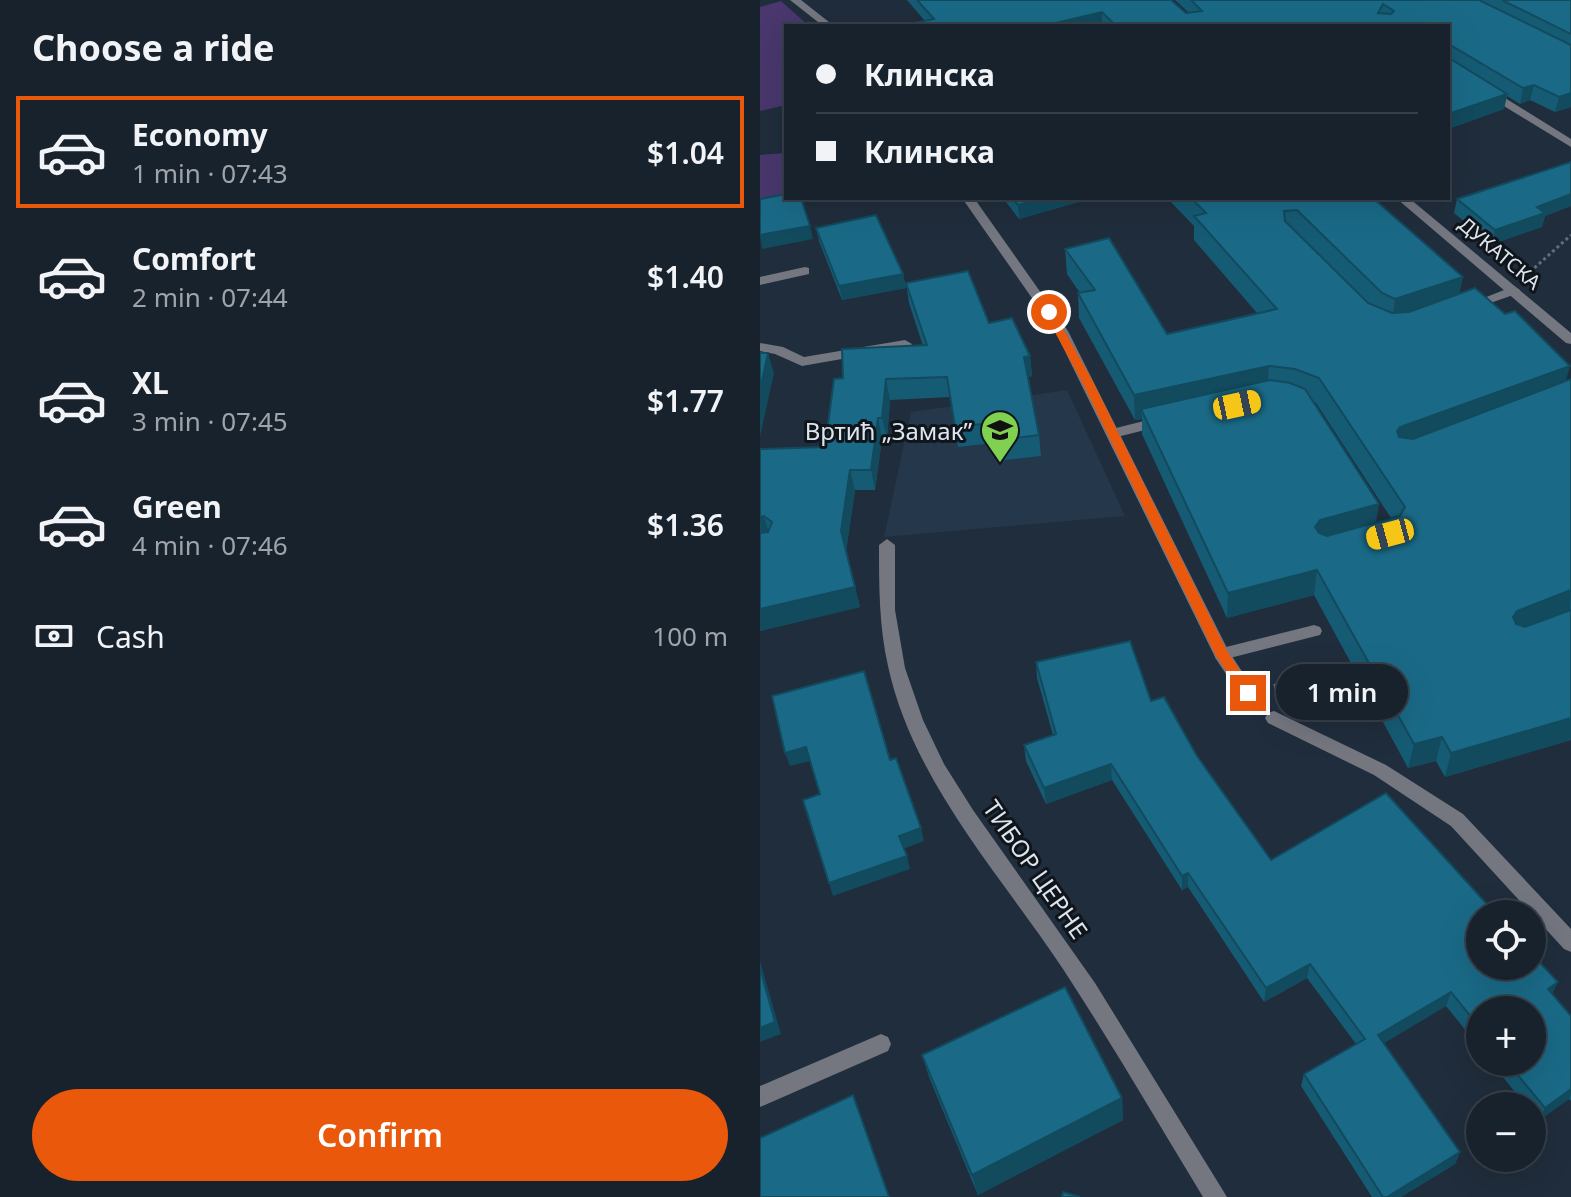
<!DOCTYPE html>
<meta charset="utf-8">
<style>
body{margin:0;font-family:"Noto Sans",sans-serif;background:#252f39;color:#f1f3f6;height:100vh;display:flex;flex-direction:column;font-size:30px;white-space:nowrap}
*{box-sizing:border-box;margin:0}
p{font-size:26px;color:#9fa4aa}
.icon{flex:none;width:44px;height:44px;fill:none;stroke:currentColor;stroke-width:2;stroke-linecap:round;stroke-linejoin:round}
.map{position:relative;flex:1;overflow:hidden}
.drawer{display:flex;flex-direction:column;background:#18222d;width:760px}
.drawer>*{flex:none}
.banner{position:absolute;left:24px;top:24px;width:666px;height:176px;border-radius:0px;box-shadow:0 8px 32px #0002,0 0 0 2px #363f49;display:grid;align-content:center;height:176px;padding:0 32px;background:#18222d}
.fabs{position:absolute;left:706px;top:900px;display:grid;gap:16px}
.fabs a{display:grid;place-items:center;width:80px;height:80px;border-radius:50%;background:#18222d;box-shadow:0 8px 32px #0002,0 0 0 2px #363f49;font-size:40px}
.end{position:absolute;width:36px;height:36px;margin:-18px;border:10px solid #ea580c;background:#fff;box-shadow:0 0 0 4px #fff}
.from{border-radius:50%}
.bubble{position:absolute;height:56px;border-radius:28px;background:#18222d;box-shadow:0 8px 32px #0002,0 0 0 2px #363f49;font-size:26px;font-weight:600;line-height:56px;text-align:center}
.car{position:absolute;width:24px;height:48px;margin:-24px -12px;border-radius:10px;box-shadow:0 0 6px 2px #0007;background:linear-gradient(#f5c518 24%,#345 0 40%,#f5c518 0 76%,#345 0 86%,#f5c518 0)}
.banner b{display:flex;align-items:center;gap:28px;height:76px;font-size:30px}
.banner b+b{border-top:2px solid #363f49}
.banner i{width:20px;height:20px;background:#f1f3f6}
ul{padding:0;list-style:none}
li{display:flex;align-items:center;gap:24px;height:112px;margin:0 16px 12px;padding:0 16px;border:4px solid transparent;border-radius:0px}
li div{flex:1}
li b{display:block;font-size:30px}
li em{font-style:normal;font-weight:600}
li.current{border-color:#ea580c}
li>.icon{width:72px;height:72px;stroke-width:1.5}
h2{padding:0 32px;font-size:36px;line-height:96px}
.pay{display:flex;align-items:center;gap:20px;height:88px;padding:0 32px;font-size:30px}
.pay p{margin-inline-start:auto}
.action{display:flex;gap:16px;margin-top:auto;padding:16px 32px}
.action a{flex:1;height:92px;border-radius:48px;background:#ea580c;color:#fff;font-size:32px;font-weight:600;line-height:92px;text-align:center}
main{display:flex;flex:1;min-height:0}
.map>svg:first-child{display:block}
</style>
<main>
<section class="drawer">
<h2>Choose a ride</h2>
<ul>
<li class="current"><svg class="icon" aria-label="car" viewBox="0 0 24 24"><path d="M5 17H2v-5l4-1 3-4h7l3 4 3 1v5h-3M9 17h6M6 11h13"/><circle cx="7" cy="17" r="2"/><circle cx="17" cy="17" r="2"/></svg><div><b>Economy</b><p>1 min · 07:43</p></div><em>$1.04</em></li>
<li><svg class="icon" aria-label="car" viewBox="0 0 24 24"><path d="M5 17H2v-5l4-1 3-4h7l3 4 3 1v5h-3M9 17h6M6 11h13"/><circle cx="7" cy="17" r="2"/><circle cx="17" cy="17" r="2"/></svg><div><b>Comfort</b><p>2 min · 07:44</p></div><em>$1.40</em></li>
<li><svg class="icon" aria-label="car" viewBox="0 0 24 24"><path d="M5 17H2v-5l4-1 3-4h7l3 4 3 1v5h-3M9 17h6M6 11h13"/><circle cx="7" cy="17" r="2"/><circle cx="17" cy="17" r="2"/></svg><div><b>XL</b><p>3 min · 07:45</p></div><em>$1.77</em></li>
<li><svg class="icon" aria-label="car" viewBox="0 0 24 24"><path d="M5 17H2v-5l4-1 3-4h7l3 4 3 1v5h-3M9 17h6M6 11h13"/><circle cx="7" cy="17" r="2"/><circle cx="17" cy="17" r="2"/></svg><div><b>Green</b><p>4 min · 07:46</p></div><em>$1.36</em></li>
</ul>
<div class="pay"><svg class="icon" aria-label="cash" viewBox="0 0 24 24"><path d="M3 7h18v10H3z"/><circle cx="12" cy="12" r="2"/></svg>Cash<p>100 m</p></div>
<div class="action"><a>Confirm</a></div>
</section>
<div class="map">
<svg width="811" height="1197" viewBox="0 0 811 1197">
<rect width="100%" height="100%" fill="#202d3c"/>
<!-- built -->
<polygon fill="#25374b" points="307,390 365,516 124,537 151,412"/>
<!-- green -->
<g fill="#49376d">
<polygon points="21,1 49,26 26,26 26,105 0,111 0,7"/>
<polygon points="26,153 26,198 0,205 0,155"/>
</g>
<g fill="none" stroke-linecap="round" stroke-linejoin="round">
<!-- path-far2 -->
<polyline stroke="#626d7a" stroke-width="3" stroke-dasharray="3 3" stroke-linecap="butt" points="770,272 811,235"/>
<!-- path-far1 -->
<polyline stroke="#626d7a" stroke-width="5" stroke-dasharray="4 4" stroke-linecap="butt" points="523,685 597,665"/>
<!-- path -->
<polyline stroke="#626d7a" stroke-width="6" stroke-dasharray="5 5" stroke-linecap="butt" points="514,687 531,683"/>
<!-- lane -->
<g fill="#747780" fill-rule="evenodd">
<polygon points="45,267 49,268 49,274 0,285 0,277"/>
<polygon points="754,286 760,290 759,293 710,310 704,306"/>
<polygon points="145,340 152,344 150,347 42,366 15,354 0,351 0,343 23,347 44,357"/>
<polygon points="400,417 407,422 405,425 353,438 346,433 348,430"/>
<polygon points="554,625 560,627 562,631 560,635 462,660 456,659 454,654 456,649 462,648"/>
</g>
<!-- street -->
<g fill="#747780" fill-rule="evenodd">
<polygon points="30,0 41,0 74,26 63,26"/>
<polygon points="724,90 732,90 811,139 811,147 724,94"/>
<polygon points="202,198 214,198 308,331 468,650 496,693 494,698 482,698 456,659 295,331"/>
<polygon points="636,198 649,198 811,333 811,344 806,343"/>
<path d="M127 539 135 545V610L145 668 163 720 184 764 213 810 335 983 467 1197H443C397 1121 352 1044 303 969 240 874 153 781 128 666 119 626 119 586 119 545Z"/>
<polygon points="514,711 626,765 703,814 811,929 811,952 804,949 691,826 614,775 508,723 505,718 508,713"/>
<polygon points="121,1034 128,1037 131,1044 128,1051 0,1107 0,1086"/>
</g>
</g>
<!-- wall -->
<g fill="#165b74" fill-rule="evenodd">
<polygon points="147,0 411,0 426,13 429,13 415,0 811,0 811,107 795,112 770,100 760,104 747,96 744,109 688,129 688,26 141,26 165,21"/>
<polygon points="811,162 811,206 785,216 782,227 732,244 694,213 697,199"/>
<polygon points="243,198 329,198 329,199 259,219"/>
<path d="M407 198H613L700 293 805 381 811 379V740L685 777 676 761 648 768 554 595 467 618 382 434V419L375 420 319 318 318 293H320L307 274 305 249 407 334 497 313 434 240V226ZM554 402 556 403 631 518 616 522Z"/>
<polygon points="56,228 143,274 146,288 82,300 59,241"/>
<polygon points="146,283 229,323 270,356 272,376 268,377 279,435 281,456 237,461 234,443 198,447 190,397 130,400 127,438 122,439 115,490 95,490 86,552 100,607 0,631 0,449 65,447 83,378 163,346 149,303"/>
<polygon points="276,662 391,701 437,756 511,860 792,994 811,1016 811,1101 809,1099 778,1121 772,1113 772,1106 766,1106 731,1062 772,1062 720,1010 720,1048 686,1006 624,1043 700,1152 695,1164 641,1197 612,1197 541,1086 544,1074 596,1044 547,978 504,1002 428,887 422,890 352,780 286,804 266,761 264,745 293,735 277,678"/>
<polygon points="162,1055 362,1098 363,1120 218,1195 169,1077"/>
</g>
<!-- shaded-wall -->
<g fill="#124a5e">
<polygon points="342,12 342,26 283,26"/>
<polygon points="774,85 770,100 760,104 763,88"/>
<polygon points="811,93 811,107 795,112 799,97"/>
<polygon points="747,94 744,109 688,129 688,114"/>
<polygon points="811,194 811,206 785,216 782,227 732,244 735,230 777,207"/>
<polygon points="283,198 329,198 329,199 259,219 258,205"/>
<polygon points="50,226 53,239 2,249 0,235"/>
<polygon points="143,274 146,288 82,300 79,286"/>
<polygon points="703,277 698,302 632,324 635,299"/>
<polygon points="8,353 14,373 0,437 0,390"/>
<polygon points="270,356 272,376 266,377 264,357"/>
<polygon points="509,366 507,391 381,409 382,419 375,420 374,395"/>
<polygon points="810,366 803,391 636,452 637,431 640,427"/>
<polygon points="126,379 130,400 127,438 122,418"/>
<polygon points="118,418 122,439 115,490 111,470"/>
<polygon points="90,470 95,490 86,552 81,531"/>
<polygon points="619,504 615,529 557,545 555,527 560,520"/>
<polygon points="4,516 10,537 0,538 0,517"/>
<polygon points="557,570 554,595 467,618 468,593"/>
<polygon points="95,587 100,607 0,631 0,609"/>
<polygon points="811,590 810,612 750,636 753,617 757,611"/>
<polygon points="811,718 811,740 685,777 691,753"/>
<polygon points="682,737 676,761 648,768 654,744"/>
<polygon points="46,747 50,761 30,766 25,753"/>
<polygon points="351,764 352,780 286,804 284,788"/>
<polygon points="161,828 164,841 143,849 139,836"/>
<polygon points="147,856 150,869 73,896 69,883"/>
<polygon points="428,873 428,887 422,890 422,876"/>
<polygon points="0,961 21,1034 0,1042"/>
<polygon points="550,964 547,978 504,1002 506,988"/>
<polygon points="798,982 791,996 788,989"/>
<polygon points="691,992 686,1006 614,1049 618,1035"/>
<polygon points="811,1089 811,1095 809,1099 778,1121 785,1108"/>
<polygon points="362,1098 363,1120 218,1195 212,1175"/>
<polygon points="700,1152 695,1164 641,1197 627,1197"/>
</g>
<!-- building -->
<g fill="#1a6a87" stroke="#124a5e" stroke-width="2" fill-rule="evenodd">
<path d="M157 0H411L426 13 442 11 431 0H719L811 45V93L799 97 774 85 763 88 690 45 689 58 747 94 688 114V26H356L342 12 283 26H141L174 19ZM623 4 634 11 631 14 618 13Z"/>
<polygon points="742,0 811,0 811,34"/>
<polygon points="811,162 811,194 777,207 785,213 735,230 697,199"/>
<polygon points="26,194 26,198 41,198 50,226 0,235 0,199"/>
<polygon points="252,198 283,198 258,205"/>
<polygon points="431,198 613,198 703,277 635,299 622,293 537,210 524,211 525,221 608,303 632,313 649,312 715,288 745,314 755,311 810,366 640,427 637,431 639,437 653,439 811,379 811,590 757,611 753,617 756,624 765,627 811,610 811,718 691,753 682,737 654,744 557,570 468,593 381,409 510,380 530,383 545,389 619,504 560,520 555,527 559,533 567,536 640,516 645,507 559,378 535,369 509,366 374,395 318,293 335,290 305,249 349,238 407,334 517,309 434,216 446,213"/>
<polygon points="116,215 143,274 79,286 56,228"/>
<polygon points="208,271 229,323 252,318 270,356 264,357 279,435 234,441 231,423 195,427 187,377 126,379 122,418 118,418 111,470 90,470 81,531 95,587 0,609 0,533 8,532 12,522 4,516 0,517 0,449 65,447 74,379 83,378 82,349 167,345 146,283"/>
<polygon points="0,353 8,353 0,390"/>
<polygon points="370,641 391,701 404,697 437,756 511,860 626,793 736,914 720,914 720,966 772,966 772,954 798,982 788,989 811,1016 811,1089 785,1108 747,1062 772,1062 772,1010 720,1010 720,1028 691,992 618,1035 700,1152 627,1197 623,1197 544,1074 605,1039 550,964 506,988 428,873 422,876 351,764 284,788 264,745 296,734 276,662"/>
<polygon points="104,671 130,760 136,758 161,828 139,836 147,856 69,883 43,800 60,794 46,747 25,753 12,696"/>
<polygon points="0,968 15,1022 0,1028"/>
<polygon points="305,987 362,1098 212,1175 162,1055"/>
<polygon points="93,1095 129,1197 0,1197 0,1138"/>
<polygon points="303,1192 320,1197 302,1197"/>
</g>
<!-- route -->
<polygon fill="#ea580c" points="289,309 294,312 333,382 467,651 495,693 493,697 483,697 455,654 322,382 284,312"/>
<!-- icons -->
<defs>
<g id="school-pin" transform="scale(2)"><path d="M0 17L-7.5 6A9.5 9.5 0 1 1 7.5 6Z" fill="#80d051" stroke="#0f151b"/><path d="M0-5L7-2L0 1L-7-2ZM-4 1L0 2.5L4 1V4Q0 6-4 4Z" fill="#111"/></g>
</defs>
<g fill-rule="evenodd">
<use href="#school-pin" x="240" y="430"/>
</g>
<g text-anchor="middle" dominant-baseline="central" stroke-width="6" stroke-linejoin="round" paint-order="stroke">
<!-- far-street labels -->
<g font-size="20" fill="#dde5ef" stroke="#0f151b">
<text transform="translate(740 253) rotate(40)">ДУКАТСКА</text>
</g>
<!-- poi labels -->
<g font-size="24" fill="#dde5ef" stroke="#0f151b" text-anchor="end">
<text x="212" y="430">Вртић „Замак”</text>
</g>
<!-- street labels -->
<g font-size="24" fill="#dde5ef" stroke="#0f151b">
<text transform="translate(276 869) rotate(55)">ТИБОР ЦЕРНЕ</text>
</g>
</g>
</svg>
<div class="fabs">
<a><svg class="icon" aria-label="locate" viewBox="0 0 24 24"><circle cx="12" cy="12" r="6"/><path d="M12 2v4M12 18v4M2 12h4M18 12h4"/></svg></a>
<a>+</a>
<a>−</a>
</div>
<i class="end from" style="left:289px;top:312px"></i>
<i class="end" style="left:488px;top:693px"></i>
<div class="bubble" style="left:516px;top:664px;width:132px">1 min</div>
<i class="car" style="left:477px;top:405px;rotate:78deg"></i>
<i class="car" style="left:630px;top:534px;rotate:255deg"></i>
<div class="banner">
<b><i class="from"></i>Клинска</b>
<b><i></i>Клинска</b>
</div>
</div>
</main>
